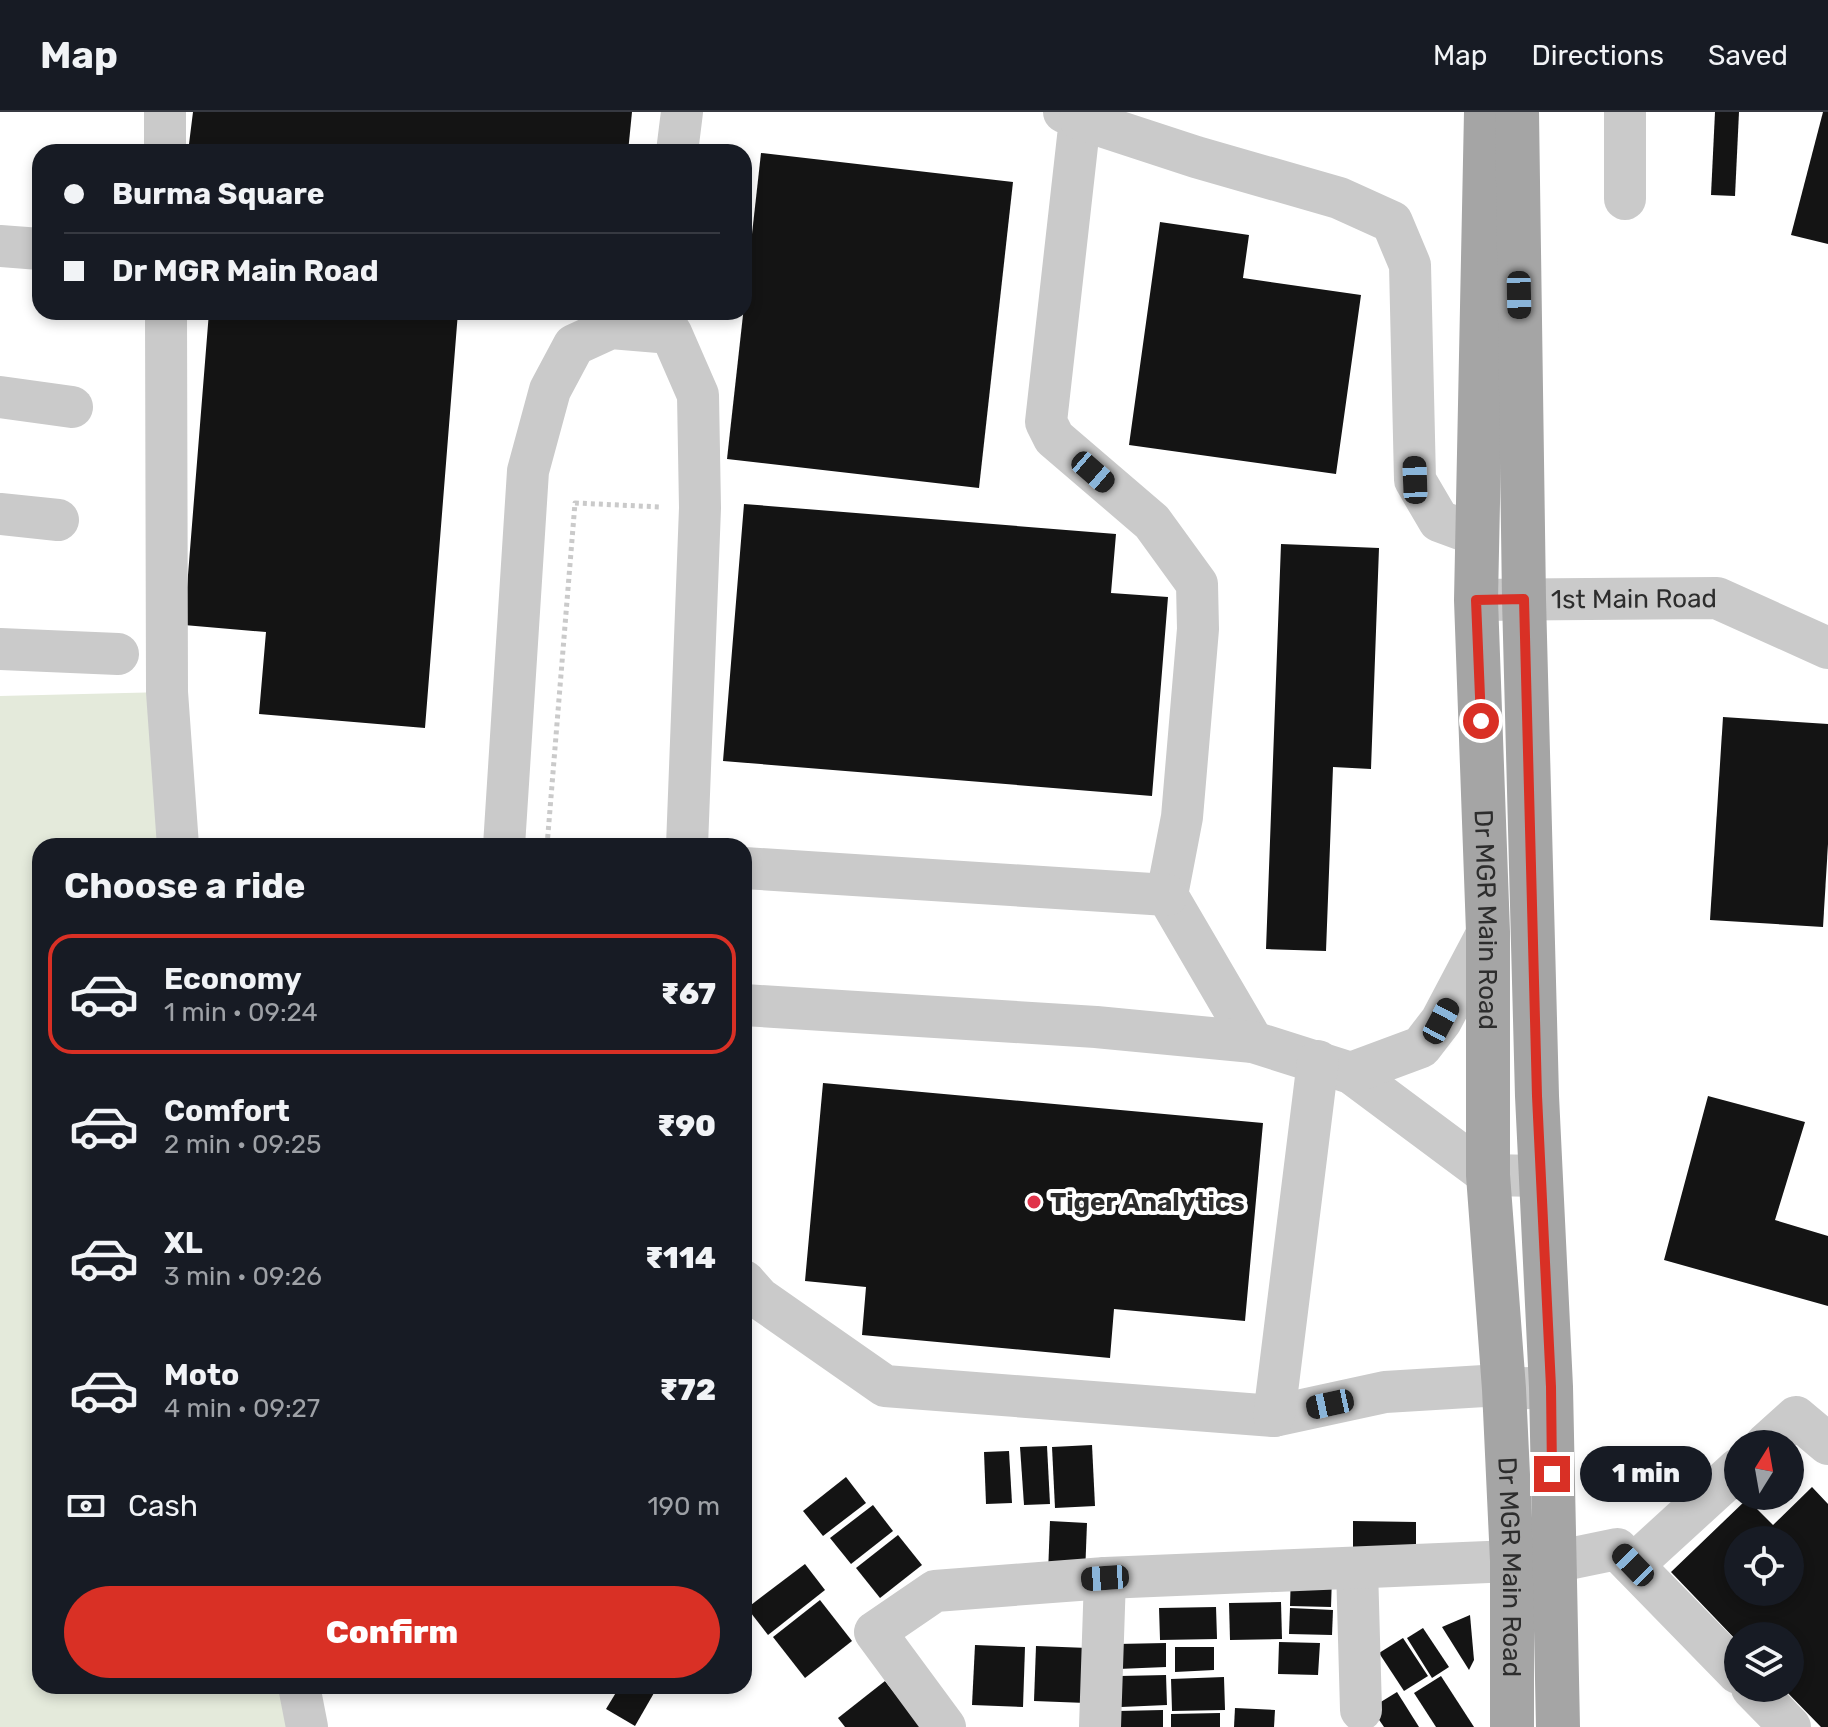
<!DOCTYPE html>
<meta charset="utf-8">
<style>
body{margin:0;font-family:Rubik,sans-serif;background:#20242c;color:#f1f3f6;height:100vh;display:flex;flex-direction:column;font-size:30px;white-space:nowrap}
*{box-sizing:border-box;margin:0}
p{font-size:26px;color:#9ea1a6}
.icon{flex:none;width:44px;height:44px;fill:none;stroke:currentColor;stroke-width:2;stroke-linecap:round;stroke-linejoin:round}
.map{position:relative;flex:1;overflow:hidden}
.sheet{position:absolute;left:32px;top:726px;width:720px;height:856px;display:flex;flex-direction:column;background:#171b24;border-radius:24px;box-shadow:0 4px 12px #0003}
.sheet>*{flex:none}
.guide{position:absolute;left:32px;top:32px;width:720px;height:176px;border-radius:24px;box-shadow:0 4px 12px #0003;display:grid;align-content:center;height:176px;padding:0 32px;background:#171b24}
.needle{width:52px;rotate:11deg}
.controls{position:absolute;left:1724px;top:1318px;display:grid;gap:16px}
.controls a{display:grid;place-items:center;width:80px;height:80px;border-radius:50%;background:#171b24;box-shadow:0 4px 12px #0003;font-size:40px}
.end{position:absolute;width:36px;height:36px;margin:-18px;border:10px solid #d93025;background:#fff;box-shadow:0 0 0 4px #fff}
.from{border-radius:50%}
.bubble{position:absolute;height:56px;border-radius:28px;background:#171b24;box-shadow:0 4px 12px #0003;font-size:26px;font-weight:800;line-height:56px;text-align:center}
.car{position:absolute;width:24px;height:48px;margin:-24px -12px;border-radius:10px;box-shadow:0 0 6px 2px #0007;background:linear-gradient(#222 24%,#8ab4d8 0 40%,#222 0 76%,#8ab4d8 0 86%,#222 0)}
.guide b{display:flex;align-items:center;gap:28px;height:76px;font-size:30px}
.guide b+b{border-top:2px solid #363941}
.guide i{width:20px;height:20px;background:#f1f3f6}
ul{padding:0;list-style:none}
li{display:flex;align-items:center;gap:24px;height:120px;margin:0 16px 12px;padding:0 16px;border:4px solid transparent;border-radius:24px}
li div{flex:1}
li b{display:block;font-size:30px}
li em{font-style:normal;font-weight:800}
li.current{border-color:#d93025}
li>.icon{width:72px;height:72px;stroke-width:1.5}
h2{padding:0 32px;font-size:36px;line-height:96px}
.pay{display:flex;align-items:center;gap:20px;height:88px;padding:0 32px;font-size:30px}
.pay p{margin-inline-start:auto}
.primary-button{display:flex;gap:16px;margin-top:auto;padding:16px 32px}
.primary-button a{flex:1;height:92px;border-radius:48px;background:#d93025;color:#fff;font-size:32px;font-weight:800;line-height:92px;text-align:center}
header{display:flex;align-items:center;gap:48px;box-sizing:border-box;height:112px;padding:0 40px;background:#171b24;border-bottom:2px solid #363941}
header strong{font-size:38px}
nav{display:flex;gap:44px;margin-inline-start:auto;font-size:28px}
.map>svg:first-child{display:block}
</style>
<header>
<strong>Map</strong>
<nav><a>Map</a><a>Directions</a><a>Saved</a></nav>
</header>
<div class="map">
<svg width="1828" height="1615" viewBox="0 0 1828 1615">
<rect width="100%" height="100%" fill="#fff"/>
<!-- green -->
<polygon fill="#e4eadb" points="167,580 178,734 40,734 40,1574 299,1574 307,1615 0,1615 0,584"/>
<!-- building -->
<g fill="#141414" fill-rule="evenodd">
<polygon points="193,0 632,0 628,40 188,40"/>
<polygon points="1715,0 1739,0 1735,84 1711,83"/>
<polygon points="1823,0 1828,0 1828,132 1791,123"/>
<polygon points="761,41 1013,70 979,376 727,347"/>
<polygon points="1160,110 1249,123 1243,166 1361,183 1336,362 1129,333"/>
<polygon points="209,200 458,200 425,616 259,602 266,520 184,513"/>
<polygon points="744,392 1116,422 1111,481 1168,485 1152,684 723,649"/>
<polygon points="1281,432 1379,436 1371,657 1333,655 1326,839 1266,837"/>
<polygon points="1723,605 1828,612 1828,732 1823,815 1710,808"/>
<polygon points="823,971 1263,1011 1245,1209 1114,1197 1110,1246 862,1223 866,1175 805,1169"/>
<polygon points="1708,984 1805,1010 1775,1108 1828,1124 1828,1194 1664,1148"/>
<polygon points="1092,1333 1095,1394 1055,1396 1052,1335"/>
<polygon points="1047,1334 1050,1392 1024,1393 1020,1335"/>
<polygon points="1009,1339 1012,1391 986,1392 984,1340"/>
<polygon points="846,1365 866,1391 823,1424 803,1399"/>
<path d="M1812 1375 1828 1392V1615H1821L1783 1576H1790V1524H1738V1530L1671 1460 1747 1387 1773 1413ZM1738 1428H1790V1480H1738Z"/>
<polygon points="873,1393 893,1419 851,1452 830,1426"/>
<polygon points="1050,1409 1087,1411 1085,1463 1048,1462"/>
<polygon points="1353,1409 1416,1410 1416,1444 1353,1443"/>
<polygon points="898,1423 922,1453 880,1486 856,1456"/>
<polygon points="805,1452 825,1478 768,1523 747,1496"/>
<polygon points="1291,1461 1332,1463 1331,1495 1290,1494"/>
<polygon points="820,1488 852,1529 805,1566 773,1525"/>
<polygon points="1281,1490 1282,1527 1230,1528 1229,1491"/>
<polygon points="1216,1495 1217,1527 1160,1528 1159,1496"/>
<polygon points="1290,1496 1333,1498 1332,1523 1289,1522"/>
<polygon points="1470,1503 1474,1548 1469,1558 1442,1515"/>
<polygon points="1423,1516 1449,1555 1432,1566 1407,1526"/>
<polygon points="1403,1526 1428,1564 1404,1579 1379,1541"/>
<polygon points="1279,1530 1320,1531 1318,1563 1278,1562"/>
<polygon points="1166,1531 1166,1555 1118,1557 1117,1532"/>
<polygon points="975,1533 1025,1535 1023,1595 972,1593"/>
<polygon points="1036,1534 1088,1536 1086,1591 1034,1589"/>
<polygon points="1175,1535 1214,1535 1214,1558 1175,1560"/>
<polygon points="1166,1563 1167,1593 1121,1595 1120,1564"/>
<polygon points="1441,1564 1474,1615 1436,1615 1414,1581"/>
<polygon points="1224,1565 1225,1598 1172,1599 1171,1567"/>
<polygon points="885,1569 922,1615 845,1615 838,1606"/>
<polygon points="620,1574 658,1574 635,1614 606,1597"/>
<polygon points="1397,1580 1419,1615 1384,1615 1371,1596"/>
<polygon points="1235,1596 1275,1598 1274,1615 1234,1615"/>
<polygon points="1163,1598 1163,1615 1118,1615 1118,1599"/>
<polygon points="1220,1601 1220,1615 1171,1615 1171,1602"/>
</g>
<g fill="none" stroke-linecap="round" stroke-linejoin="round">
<!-- path -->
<polyline stroke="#cacaca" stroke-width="5" stroke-dasharray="4 4" stroke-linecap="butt" points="547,734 575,391 661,395"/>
<!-- minor -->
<g stroke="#cacaca" stroke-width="42">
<polyline points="165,0 165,40"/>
<polyline points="1064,0 1080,7 1046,310 1054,326 1152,410 1197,472 1198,517 1182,705 1167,783 1253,930"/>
<polyline points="1625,0 1625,87"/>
<polyline points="1080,7 1196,45 1339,86 1392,110 1410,153 1415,368 1439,409 1477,423"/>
<polyline points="677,40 682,0"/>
<polyline points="0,134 40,137"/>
<polyline points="166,200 167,580 178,734"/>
<polyline points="0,285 72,295"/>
<polyline points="0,402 58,408"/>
<path id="s1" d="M1476 488 1717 486 1828 536"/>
<polyline points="0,537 118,542"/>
<polyline points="504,734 528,359 550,278 574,233 611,216 671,221 698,283 700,396 687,734"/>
<polyline points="744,756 1167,783"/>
<polyline points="744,893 1096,915 1253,930 1351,961 1488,1063 1541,1064"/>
<polyline points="1351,961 1421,935 1441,909 1488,820"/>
<polyline points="744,1169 759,1186 885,1274 1274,1304 1385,1280 1484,1274 1504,1277 1551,1275"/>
<polyline points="1274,1304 1318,949"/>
<polyline points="1766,1332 1796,1305 1828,1332"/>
<polyline points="1554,1450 1617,1437 1738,1561"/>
<polyline points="1633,1453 1738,1357"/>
<polyline points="1357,1456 1361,1598"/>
<polyline points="299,1574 307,1615"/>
<polyline points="1752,1576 1790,1615"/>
<polyline points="945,1615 875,1520 935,1479 1105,1466 1512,1449"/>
<polyline points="1100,1615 1105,1466"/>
</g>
<!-- major -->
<g stroke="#a5a5a5" stroke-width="44">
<path id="s2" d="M1486 0 1476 488 1488 820V1063L1504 1277 1512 1449V1615"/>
<polyline points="1517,0 1524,487 1537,984 1551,1275 1558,1615"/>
</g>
</g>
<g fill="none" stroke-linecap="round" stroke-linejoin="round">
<!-- route -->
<polyline stroke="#d93025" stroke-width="10" points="1481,609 1476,488 1524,487 1537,984 1551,1275 1552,1362"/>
</g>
<!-- markers -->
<circle fill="#e0334a" stroke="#fff" stroke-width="3" cx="1034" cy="1090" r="8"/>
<g text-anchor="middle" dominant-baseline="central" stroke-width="8" stroke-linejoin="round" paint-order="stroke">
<!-- street labels -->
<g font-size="26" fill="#2d2d2d" stroke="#fff">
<text stroke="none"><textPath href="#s1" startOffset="158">1st Main Road</textPath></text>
<text stroke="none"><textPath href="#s2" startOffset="808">Dr MGR Main Road</textPath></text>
<text stroke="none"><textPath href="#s2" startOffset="1456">Dr MGR Main Road</textPath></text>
</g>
<!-- poi labels -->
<g font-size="26" font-weight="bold" fill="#2d2d2d" stroke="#fff" text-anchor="start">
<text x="1050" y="1090">Tiger Analytics</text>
</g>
</g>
</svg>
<div class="controls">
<a><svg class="needle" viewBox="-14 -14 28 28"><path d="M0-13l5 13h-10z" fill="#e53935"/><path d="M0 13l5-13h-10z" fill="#9ea1a6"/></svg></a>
<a><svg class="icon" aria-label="locate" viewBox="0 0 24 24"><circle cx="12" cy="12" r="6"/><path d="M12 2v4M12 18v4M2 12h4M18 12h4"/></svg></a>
<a><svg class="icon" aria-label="layers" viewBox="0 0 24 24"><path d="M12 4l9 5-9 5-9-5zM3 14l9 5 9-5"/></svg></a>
</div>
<i class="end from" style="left:1481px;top:609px"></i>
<i class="end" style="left:1552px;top:1362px"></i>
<div class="bubble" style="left:1580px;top:1334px;width:132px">1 min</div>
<i class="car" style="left:1519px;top:183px;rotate:179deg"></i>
<i class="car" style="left:1093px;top:360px;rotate:131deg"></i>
<i class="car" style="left:1415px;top:368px;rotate:358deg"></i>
<i class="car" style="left:1441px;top:909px;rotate:28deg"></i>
<i class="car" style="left:1330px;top:1292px;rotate:258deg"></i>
<i class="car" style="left:1633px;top:1453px;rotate:316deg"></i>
<i class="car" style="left:1105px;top:1466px;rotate:266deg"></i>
<div class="guide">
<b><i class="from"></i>Burma Square</b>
<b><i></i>Dr MGR Main Road</b>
</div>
<section class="sheet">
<h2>Choose a ride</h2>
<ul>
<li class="current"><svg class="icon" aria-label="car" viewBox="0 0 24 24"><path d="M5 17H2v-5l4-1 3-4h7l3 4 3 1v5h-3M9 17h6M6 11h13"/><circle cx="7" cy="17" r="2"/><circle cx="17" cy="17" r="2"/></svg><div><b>Economy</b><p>1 min · 09:24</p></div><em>₹67</em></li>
<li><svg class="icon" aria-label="car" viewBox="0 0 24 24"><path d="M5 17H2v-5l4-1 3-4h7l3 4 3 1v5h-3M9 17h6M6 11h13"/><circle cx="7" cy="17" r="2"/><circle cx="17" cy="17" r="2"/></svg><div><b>Comfort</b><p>2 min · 09:25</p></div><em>₹90</em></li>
<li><svg class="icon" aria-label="car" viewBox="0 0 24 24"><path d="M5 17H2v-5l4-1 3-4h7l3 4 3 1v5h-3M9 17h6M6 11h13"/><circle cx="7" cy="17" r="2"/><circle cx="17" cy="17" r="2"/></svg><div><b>XL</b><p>3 min · 09:26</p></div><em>₹114</em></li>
<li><svg class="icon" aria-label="car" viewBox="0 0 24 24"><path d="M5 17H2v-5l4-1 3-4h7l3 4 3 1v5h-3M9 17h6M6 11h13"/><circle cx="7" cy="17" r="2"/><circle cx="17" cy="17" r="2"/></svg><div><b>Moto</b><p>4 min · 09:27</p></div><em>₹72</em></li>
</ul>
<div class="pay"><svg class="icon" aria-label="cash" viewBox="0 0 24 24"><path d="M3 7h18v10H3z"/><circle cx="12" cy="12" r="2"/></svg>Cash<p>190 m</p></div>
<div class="primary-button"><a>Confirm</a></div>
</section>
</div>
